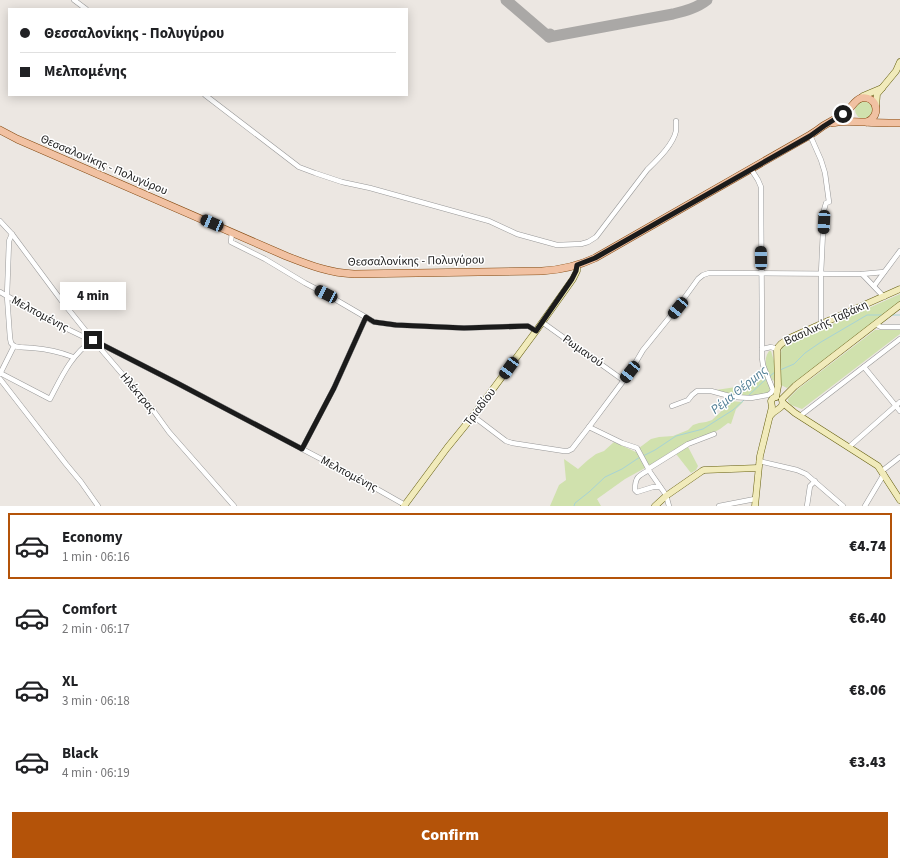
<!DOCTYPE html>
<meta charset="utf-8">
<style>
body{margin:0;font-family:"Source Sans 3",sans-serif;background:#f6f6f6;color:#202124;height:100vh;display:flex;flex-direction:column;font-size:15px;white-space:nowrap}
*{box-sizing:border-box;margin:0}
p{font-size:13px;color:#757577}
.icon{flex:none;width:22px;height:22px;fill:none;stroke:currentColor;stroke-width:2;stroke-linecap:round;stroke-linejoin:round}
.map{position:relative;height:506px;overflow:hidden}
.details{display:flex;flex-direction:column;background:#fff;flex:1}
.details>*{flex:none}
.hud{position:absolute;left:8px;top:8px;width:400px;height:88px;border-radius:0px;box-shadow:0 2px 10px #0003;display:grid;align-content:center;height:88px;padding:0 12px;background:#fff}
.end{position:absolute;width:18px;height:18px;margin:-9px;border:5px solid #1b1b1b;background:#fff;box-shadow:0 0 0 2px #fff}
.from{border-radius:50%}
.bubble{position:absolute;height:28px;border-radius:0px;background:#fff;box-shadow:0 2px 10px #0003;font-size:13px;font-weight:800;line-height:28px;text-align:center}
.car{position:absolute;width:12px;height:24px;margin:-12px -6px;border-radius:5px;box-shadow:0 0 3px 1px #0007;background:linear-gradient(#222 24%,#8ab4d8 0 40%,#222 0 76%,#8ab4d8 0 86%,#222 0)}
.hud b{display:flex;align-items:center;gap:14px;height:38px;font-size:15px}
.hud b+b{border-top:1px solid #e0e0e0}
.hud i{width:10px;height:10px;background:#202124}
ul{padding:7px 0 0;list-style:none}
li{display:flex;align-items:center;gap:12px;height:66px;margin:0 8px 6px;padding:0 4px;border:2px solid transparent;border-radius:0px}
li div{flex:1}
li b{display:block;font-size:15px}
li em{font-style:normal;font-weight:800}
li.active{border-color:#b45309}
li>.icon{width:36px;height:36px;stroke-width:1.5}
.primary-button{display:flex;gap:8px;margin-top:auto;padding:8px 12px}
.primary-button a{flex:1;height:46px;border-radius:0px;background:#b45309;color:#fff;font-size:16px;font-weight:800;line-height:46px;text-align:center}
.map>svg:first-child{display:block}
</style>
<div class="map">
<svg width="900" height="506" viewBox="0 0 900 506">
<rect width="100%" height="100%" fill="#ece7e2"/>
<!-- grass -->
<g fill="#d0e1ad">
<circle cx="864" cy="110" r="9"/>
<polygon points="900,294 900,301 787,388 781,385 780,376 781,352 782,348 786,345"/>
<polygon points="875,330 900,330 900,334 802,409 791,405 788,401 788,399 798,389"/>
<path d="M769 351H771L774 361V380L773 381C767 371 762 361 769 351Z"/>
<path d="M761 369 767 378 770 389 768 393C751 397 733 395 716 390L736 387 743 384Z"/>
<polygon points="729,401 743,402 736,409 731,424 728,423 720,429 711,434 698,437 686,443 698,466 696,470 691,473 673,450 649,466 642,452 639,448 651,439 659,437 673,436 688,430 693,425 699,423 706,422 712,420 726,407"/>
<polygon points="614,442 638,453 645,468 625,479 597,499 601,506 550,506 559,485 566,480 564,459 578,469 588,460 596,454 604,451"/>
</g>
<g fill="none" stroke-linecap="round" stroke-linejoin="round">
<!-- stream -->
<g stroke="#a7d3d5" stroke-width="1">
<polyline points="891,315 900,315"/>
<polyline points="780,370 794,364 805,353 821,342 867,315 882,315"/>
<polyline points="770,376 775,372"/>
<polyline points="748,396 766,379"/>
<polyline points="643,456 655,450 676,436 703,429 733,410 744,400"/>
<polyline points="574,506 575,503 589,492 605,477 622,469 640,457"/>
</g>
<!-- taxiway -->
<g stroke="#aaa8a6" stroke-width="11">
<polyline points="506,0 549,37"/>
<path d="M550 34 549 37 673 14C685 11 697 8 707 0"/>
</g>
<!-- street casing -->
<g stroke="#989898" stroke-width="5.5">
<g id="street">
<polyline points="74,0 86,9"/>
<path d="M205 95 299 167 315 173 342 182 370 188 489 221 517 234 557 245 581 244 588 242 596 237 647 170C657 160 673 145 676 131 676 128 676 124 676 121"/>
<polyline points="810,135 821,160 825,173 829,202 826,203 824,210 821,274 821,324"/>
<polyline points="0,221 12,234 61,300 93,340 153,410 169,432 234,506"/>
<polyline points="232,232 231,242 265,259 305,283 326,294 374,322 396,325 464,328 528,326 536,331"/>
<polyline points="12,234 9,241 7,296 59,325 84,337 93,340 177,383 361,480 405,505"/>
<polyline points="862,274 884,272"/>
<polyline points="874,286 900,251"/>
<polyline points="0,292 7,296 10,338 11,343 14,346 0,374"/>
<polyline points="542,322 623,380"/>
<polyline points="875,324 881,327 900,327"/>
<path d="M14 346C20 348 26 347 33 348 47 349 60 352 73 357"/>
<polyline points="762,349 771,347 777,349"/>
<polyline points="864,367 900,411"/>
<path d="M0 373 50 399C62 376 71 355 93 340"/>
<polyline points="0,379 66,464 81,482 98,506"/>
<polyline points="672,406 688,400 692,395 697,391 711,391 733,397 751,398 768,395 771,393 773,390 763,365 762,358 762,336 761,187 758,180 751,169"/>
<polyline points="473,416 506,441 512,443 564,451 568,451 572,449 589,427 630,372 643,350 677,308 698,279 703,275 709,273 862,274 884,297"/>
<polyline points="800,416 900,339"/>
<polyline points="589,427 622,443 637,448 650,472 666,495 669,506"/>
<polyline points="849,447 900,402"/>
<polyline points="302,449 334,388 366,317"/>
<polyline points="759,461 797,470 806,474 843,506"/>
<polyline points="648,469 688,444 714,434"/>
<path d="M649 470C638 476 635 477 635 490L637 492 653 487H660"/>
<polyline points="882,471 900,457"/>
<polyline points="719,506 755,499"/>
<polyline points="807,506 810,486 815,481"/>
<polyline points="865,506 884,474"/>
</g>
</g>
<!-- secondary casing -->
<g stroke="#655f10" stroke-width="7">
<g id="secondary">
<polyline points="860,99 863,96 882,88"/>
<polyline points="876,107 877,94 882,88 896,71 900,62"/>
<path d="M776 397 778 386 777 350C779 343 786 341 792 337L900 289"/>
<polyline points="782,399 795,386 900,305"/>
<polyline points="783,403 795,413 878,466 900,500"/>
<path d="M771 415C775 409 785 409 782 400"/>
<polyline points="404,506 447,448 473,416 536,331 573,279 577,271 577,265"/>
<polyline points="655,506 666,496 702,471 704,470 758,468"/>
<polyline points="755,506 760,456 772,407 771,401 773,398 776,397"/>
</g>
</g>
<!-- primary casing -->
<g stroke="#834910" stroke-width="8">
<g id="primary">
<path d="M833 123C844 120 853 122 865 122 876 123 888 123 900 123"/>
<path d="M0 130 17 139 286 256C309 265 329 273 354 274L542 271C560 270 578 266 595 258L810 135C815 132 819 129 823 126 831 121 840 117 847 111 852 107 855 100 861 98 877 95 882 116 867 122"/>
</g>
</g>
<!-- street -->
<use href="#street" stroke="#fff" stroke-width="4.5"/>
<!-- secondary -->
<use href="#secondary" stroke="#f1ebbb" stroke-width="6"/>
<!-- primary -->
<use href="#primary" stroke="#f1c1a2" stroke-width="7"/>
</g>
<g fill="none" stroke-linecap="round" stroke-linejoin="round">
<!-- route -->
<polyline stroke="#1b1b1b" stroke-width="5" points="93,340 177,383 302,449 334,388 366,317 374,322 396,325 464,328 528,326 536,331 572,279 576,271 577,265 595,258 810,136 824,126 843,114"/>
</g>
<g text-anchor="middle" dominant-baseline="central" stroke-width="3" stroke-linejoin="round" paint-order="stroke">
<!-- street labels -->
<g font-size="12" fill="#1b1b1b" stroke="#fff">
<text transform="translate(104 165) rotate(23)">Θεσσαλονίκης - Πολυγύρου</text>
<text transform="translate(416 261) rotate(-1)">Θεσσαλονίκης - Πολυγύρου</text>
<text transform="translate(40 314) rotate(28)">Μελπομένης</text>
<text transform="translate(826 323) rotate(-25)">Βασιλικής Ταβάκη</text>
<text transform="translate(583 351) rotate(35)">Ρωμανού</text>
<text transform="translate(138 393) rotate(50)">Ηλέκτρας</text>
<text transform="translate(480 407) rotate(-53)">Τριαδίου</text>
<text transform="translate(349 474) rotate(28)">Μελπομένης</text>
</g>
<!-- water labels -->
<g font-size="13" font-style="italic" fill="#4c7b92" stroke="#fff">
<text transform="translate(739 390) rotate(-39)">Ρέμα Θέρμης</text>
</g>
</g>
</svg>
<i class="end from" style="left:843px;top:114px"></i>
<i class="end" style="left:93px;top:340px"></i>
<div class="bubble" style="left:60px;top:282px;width:66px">4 min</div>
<i class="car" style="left:824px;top:222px;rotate:183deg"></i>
<i class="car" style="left:212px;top:223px;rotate:293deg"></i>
<i class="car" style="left:761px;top:258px;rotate:359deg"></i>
<i class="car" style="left:326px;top:294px;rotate:297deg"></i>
<i class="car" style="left:678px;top:308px;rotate:219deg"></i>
<i class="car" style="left:509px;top:368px;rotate:216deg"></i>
<i class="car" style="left:630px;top:372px;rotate:218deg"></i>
<div class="hud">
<b><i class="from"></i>Θεσσαλονίκης - Πολυγύρου</b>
<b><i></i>Μελπομένης</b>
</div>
</div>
<section class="details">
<ul>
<li class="active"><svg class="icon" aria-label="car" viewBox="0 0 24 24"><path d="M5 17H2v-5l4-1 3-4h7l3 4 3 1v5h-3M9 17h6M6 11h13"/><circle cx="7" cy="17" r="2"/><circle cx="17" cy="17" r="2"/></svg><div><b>Economy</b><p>1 min · 06:16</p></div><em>€4.74</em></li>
<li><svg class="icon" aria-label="car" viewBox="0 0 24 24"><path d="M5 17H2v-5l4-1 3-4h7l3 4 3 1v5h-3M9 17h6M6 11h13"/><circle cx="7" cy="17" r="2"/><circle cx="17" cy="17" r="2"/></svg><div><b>Comfort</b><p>2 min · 06:17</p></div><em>€6.40</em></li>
<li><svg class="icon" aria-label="car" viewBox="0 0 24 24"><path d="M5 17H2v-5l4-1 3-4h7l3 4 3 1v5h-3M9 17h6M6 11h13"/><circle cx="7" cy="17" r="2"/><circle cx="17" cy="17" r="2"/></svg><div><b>XL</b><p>3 min · 06:18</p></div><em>€8.06</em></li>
<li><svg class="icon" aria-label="car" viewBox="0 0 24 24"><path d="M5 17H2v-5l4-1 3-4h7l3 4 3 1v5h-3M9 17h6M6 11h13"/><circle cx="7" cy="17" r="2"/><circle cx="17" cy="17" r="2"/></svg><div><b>Black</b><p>4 min · 06:19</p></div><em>€3.43</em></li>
</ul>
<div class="primary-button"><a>Confirm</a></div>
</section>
